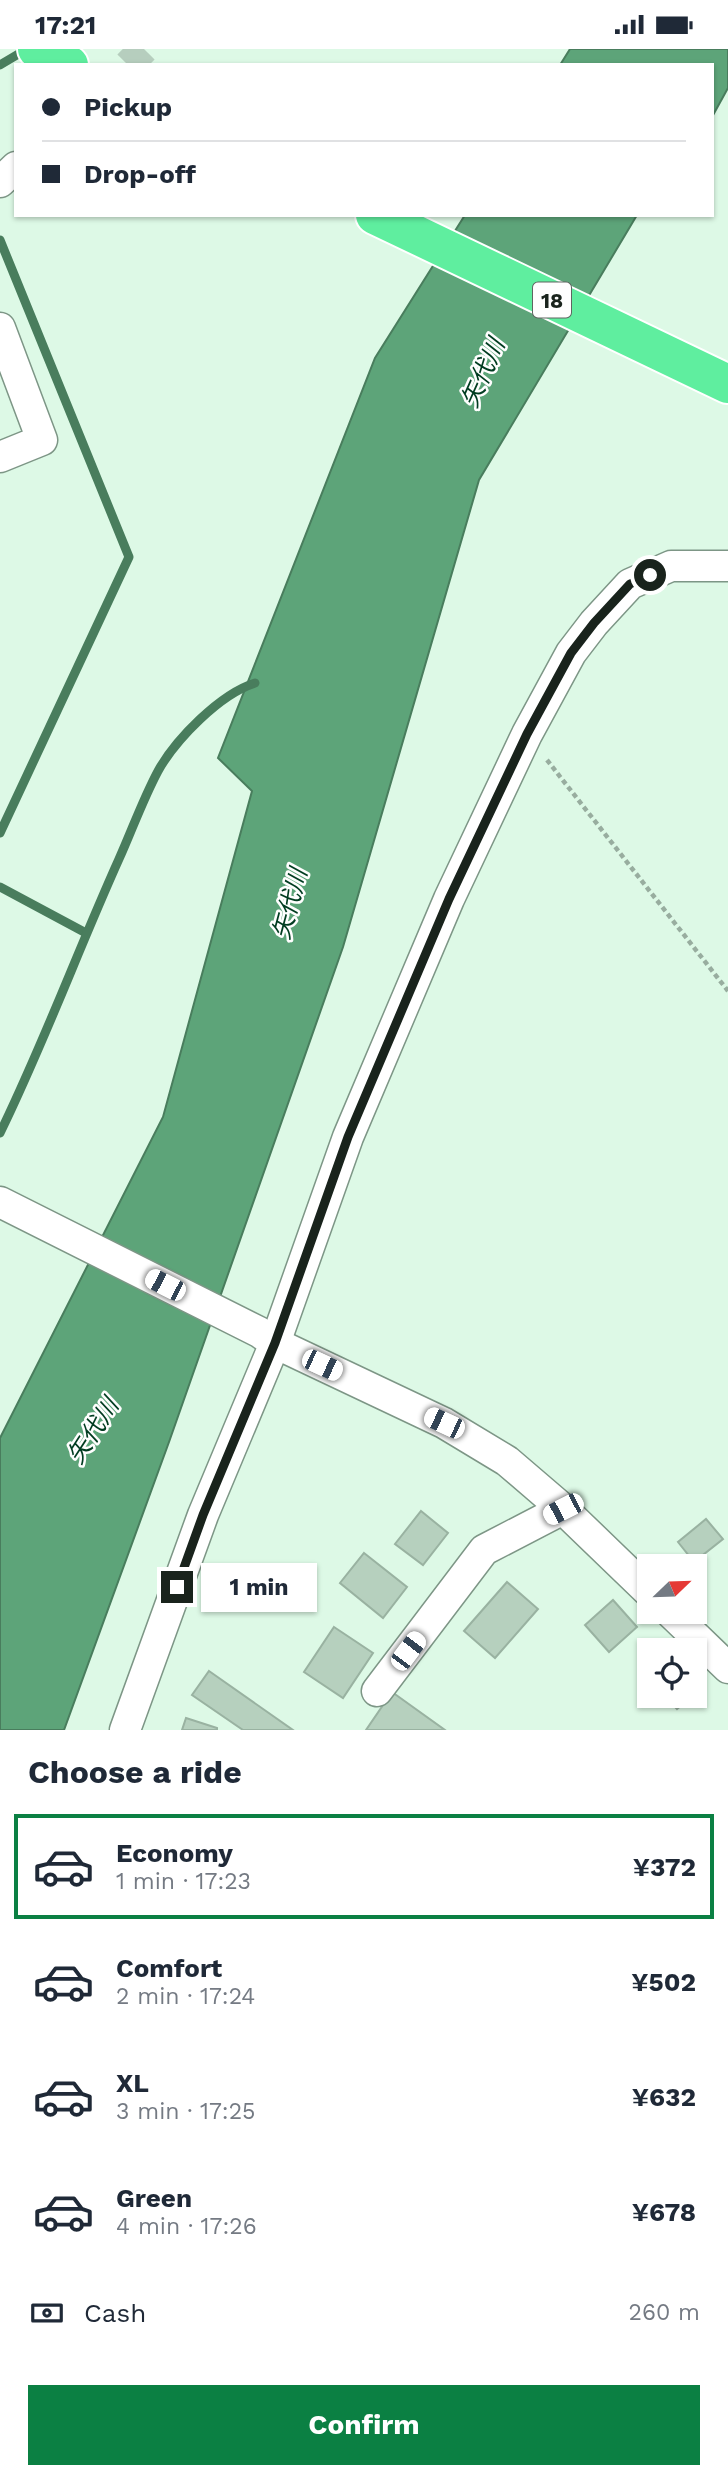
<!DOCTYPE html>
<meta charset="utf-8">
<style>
body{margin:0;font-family:"Work Sans","Noto Sans JP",sans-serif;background:#f2f2f3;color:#1f2937;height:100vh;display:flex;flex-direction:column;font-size:26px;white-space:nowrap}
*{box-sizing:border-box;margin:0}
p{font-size:23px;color:#747a83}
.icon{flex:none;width:38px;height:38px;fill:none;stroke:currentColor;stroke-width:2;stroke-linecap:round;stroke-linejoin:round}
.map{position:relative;height:1681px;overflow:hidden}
.drawer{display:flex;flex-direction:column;background:#fff;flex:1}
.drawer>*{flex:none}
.top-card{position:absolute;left:14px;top:14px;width:700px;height:154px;border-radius:0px;box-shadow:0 2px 5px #0004;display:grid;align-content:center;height:154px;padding:0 28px;background:#fff}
.needle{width:46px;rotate:67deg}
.buttons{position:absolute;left:637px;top:1505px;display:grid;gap:14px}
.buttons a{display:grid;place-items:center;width:70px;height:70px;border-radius:0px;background:#fff;box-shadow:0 2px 5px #0004;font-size:35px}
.end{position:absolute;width:32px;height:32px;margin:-16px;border:9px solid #19231c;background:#fff;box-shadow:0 0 0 4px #fff}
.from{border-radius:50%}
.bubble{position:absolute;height:49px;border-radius:0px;background:#fff;box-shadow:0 2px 5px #0004;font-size:23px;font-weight:700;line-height:49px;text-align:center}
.car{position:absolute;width:21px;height:42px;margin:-21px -10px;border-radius:9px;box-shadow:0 0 5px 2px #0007;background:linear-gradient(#fff 24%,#345 0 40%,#fff 0 76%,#345 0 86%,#fff 0)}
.top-card b{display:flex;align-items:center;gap:24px;height:66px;font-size:26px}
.top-card b+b{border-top:2px solid #e0e1e3}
.top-card i{width:18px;height:18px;background:#1f2937}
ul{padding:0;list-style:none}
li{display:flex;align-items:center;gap:21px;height:105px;margin:0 14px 10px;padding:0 14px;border:4px solid transparent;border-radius:0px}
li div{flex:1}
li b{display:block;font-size:26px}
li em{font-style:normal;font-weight:700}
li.active{border-color:#0b8043}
li>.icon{width:63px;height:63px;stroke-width:1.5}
h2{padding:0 28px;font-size:32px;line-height:84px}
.pay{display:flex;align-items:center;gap:18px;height:77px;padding:0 28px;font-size:26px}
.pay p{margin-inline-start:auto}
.primary-button{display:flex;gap:14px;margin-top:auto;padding:14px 28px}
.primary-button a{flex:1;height:80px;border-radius:0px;background:#0b8043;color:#fff;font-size:28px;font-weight:700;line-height:80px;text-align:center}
.status{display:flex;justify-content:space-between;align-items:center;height:49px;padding:0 35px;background:#fff;direction:ltr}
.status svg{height:19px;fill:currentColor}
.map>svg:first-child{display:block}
</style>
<div class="status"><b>17:21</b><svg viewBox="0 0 49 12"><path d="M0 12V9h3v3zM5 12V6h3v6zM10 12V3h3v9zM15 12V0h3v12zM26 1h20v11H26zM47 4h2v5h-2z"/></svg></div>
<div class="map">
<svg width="728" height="1681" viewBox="0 0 728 1681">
<rect width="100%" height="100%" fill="#ddf9e6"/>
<!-- water -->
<g fill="#5da479" stroke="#497d5d" stroke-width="2">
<polygon points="570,0 728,0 728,39 712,68 712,16 560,16"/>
<polygon points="465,166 637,166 479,431 343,898 169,1393 64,1681 0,1681 0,1389 163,1068 252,742 218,709 375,309"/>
</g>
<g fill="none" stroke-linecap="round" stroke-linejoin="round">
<!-- stream -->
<g stroke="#497d5d" stroke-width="9">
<polyline points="0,16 27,0"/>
<polyline points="0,191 129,508 0,784"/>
<polyline points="0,838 86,884"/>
<path d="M0 1084C44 994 78 901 119 810 132 781 143 750 158 722 176 690 220 645 255 634"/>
</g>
</g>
<!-- building -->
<g fill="#b6d0be" stroke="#99b2a1" stroke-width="2">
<polygon points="421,1462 448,1484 423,1516 395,1495"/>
<polygon points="706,1470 723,1490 694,1513 678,1493"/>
<polygon points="364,1504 407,1538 383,1569 340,1534"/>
<polygon points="507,1533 538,1560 495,1609 464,1582"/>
<polygon points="613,1551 637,1578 609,1603 585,1576"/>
<polygon points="334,1578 373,1604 343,1649 304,1623"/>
<polygon points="649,1610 649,1628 641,1618"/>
<polygon points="209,1622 293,1681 243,1681 192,1646"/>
<polygon points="392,1643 445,1681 366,1681"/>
<polygon points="665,1647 692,1647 677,1660"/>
<polygon points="186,1669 217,1679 217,1681 182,1681"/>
</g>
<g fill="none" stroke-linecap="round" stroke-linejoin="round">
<!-- minor-tunnel -->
<polyline stroke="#b6cebe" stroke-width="30" stroke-dasharray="30 15" stroke-linecap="butt" points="128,16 144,0"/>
<!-- minor casing -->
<g stroke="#7d9686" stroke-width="33">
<g id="minor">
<polyline points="0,133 16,118"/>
<polyline points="0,279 42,391 0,408"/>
<polyline points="0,1153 259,1283 275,1294 444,1374 507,1412 563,1460 649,1543"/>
<polyline points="670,1563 728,1619"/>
<polyline points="377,1642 484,1501 563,1460"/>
<polyline points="125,1681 203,1466 275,1294 348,1088 449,850 527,685 571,604 594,574 630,535 671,517 728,517"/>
</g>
</g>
<!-- highway casing -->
<g stroke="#fff" stroke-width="42">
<g id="highway">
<polyline points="37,0 69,16"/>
<polyline points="375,166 728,335"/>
</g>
</g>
<!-- path -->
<polyline stroke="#98ad9f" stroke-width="4.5" stroke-dasharray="5 3.5" stroke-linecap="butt" points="547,711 728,942"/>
<!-- minor -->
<use href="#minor" stroke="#fff" stroke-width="30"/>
<!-- highway -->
<use href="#highway" stroke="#5fee9f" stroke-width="38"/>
</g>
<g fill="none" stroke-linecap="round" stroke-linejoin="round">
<!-- route -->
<polyline stroke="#19231c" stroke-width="9" points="177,1538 203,1466 275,1294 348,1088 449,850 527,685 571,604 594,574 630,535 650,526"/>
</g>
<g text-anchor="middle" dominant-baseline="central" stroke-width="5" stroke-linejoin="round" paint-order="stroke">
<!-- shield labels -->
<rect fill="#fefefe" stroke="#5e6560" stroke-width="2" x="533" y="233.5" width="38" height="35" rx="5"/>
<g font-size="21" font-weight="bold" fill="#19231c">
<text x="552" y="251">18</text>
</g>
<!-- water labels -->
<g font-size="24" font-style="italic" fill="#003c20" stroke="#fefefe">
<text transform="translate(483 324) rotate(-66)">矢代川</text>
<text transform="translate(290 855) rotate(-75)">矢代川</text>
<text transform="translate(93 1382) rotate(-57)">矢代川</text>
</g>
</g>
</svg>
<div class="buttons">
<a><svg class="needle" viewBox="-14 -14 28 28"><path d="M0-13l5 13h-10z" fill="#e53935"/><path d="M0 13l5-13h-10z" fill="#747a83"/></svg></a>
<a><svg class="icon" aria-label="locate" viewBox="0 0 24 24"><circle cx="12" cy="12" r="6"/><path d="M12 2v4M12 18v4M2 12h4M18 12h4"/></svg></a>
</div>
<i class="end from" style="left:650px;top:526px"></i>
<i class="end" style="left:177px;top:1538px"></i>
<div class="bubble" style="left:201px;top:1514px;width:116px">1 min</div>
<i class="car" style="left:165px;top:1236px;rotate:297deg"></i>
<i class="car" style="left:322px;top:1316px;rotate:115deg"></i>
<i class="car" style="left:444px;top:1374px;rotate:295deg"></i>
<i class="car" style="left:563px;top:1460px;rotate:243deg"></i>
<i class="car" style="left:408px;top:1602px;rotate:37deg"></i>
<div class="top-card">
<b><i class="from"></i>Pickup</b>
<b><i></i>Drop-off</b>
</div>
</div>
<section class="drawer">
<h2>Choose a ride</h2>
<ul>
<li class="active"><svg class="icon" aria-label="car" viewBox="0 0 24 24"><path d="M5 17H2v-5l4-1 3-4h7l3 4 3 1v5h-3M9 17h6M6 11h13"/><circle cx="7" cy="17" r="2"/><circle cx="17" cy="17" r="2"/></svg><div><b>Economy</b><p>1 min · 17:23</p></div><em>¥372</em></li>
<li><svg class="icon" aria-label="car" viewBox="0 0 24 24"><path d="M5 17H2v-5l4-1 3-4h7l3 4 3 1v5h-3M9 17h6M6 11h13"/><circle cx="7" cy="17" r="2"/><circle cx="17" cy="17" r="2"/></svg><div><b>Comfort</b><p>2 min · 17:24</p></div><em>¥502</em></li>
<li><svg class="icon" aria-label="car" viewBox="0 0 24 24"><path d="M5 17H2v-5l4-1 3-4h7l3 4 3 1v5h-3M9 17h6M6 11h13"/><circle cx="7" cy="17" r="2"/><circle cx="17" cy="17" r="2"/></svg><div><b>XL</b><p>3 min · 17:25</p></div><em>¥632</em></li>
<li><svg class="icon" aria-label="car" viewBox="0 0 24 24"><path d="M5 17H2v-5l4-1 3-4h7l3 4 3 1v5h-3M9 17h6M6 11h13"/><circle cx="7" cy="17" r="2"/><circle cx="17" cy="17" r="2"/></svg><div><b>Green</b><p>4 min · 17:26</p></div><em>¥678</em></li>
</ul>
<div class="pay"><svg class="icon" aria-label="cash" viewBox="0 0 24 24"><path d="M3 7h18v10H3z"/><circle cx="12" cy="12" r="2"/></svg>Cash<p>260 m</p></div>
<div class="primary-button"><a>Confirm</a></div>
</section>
